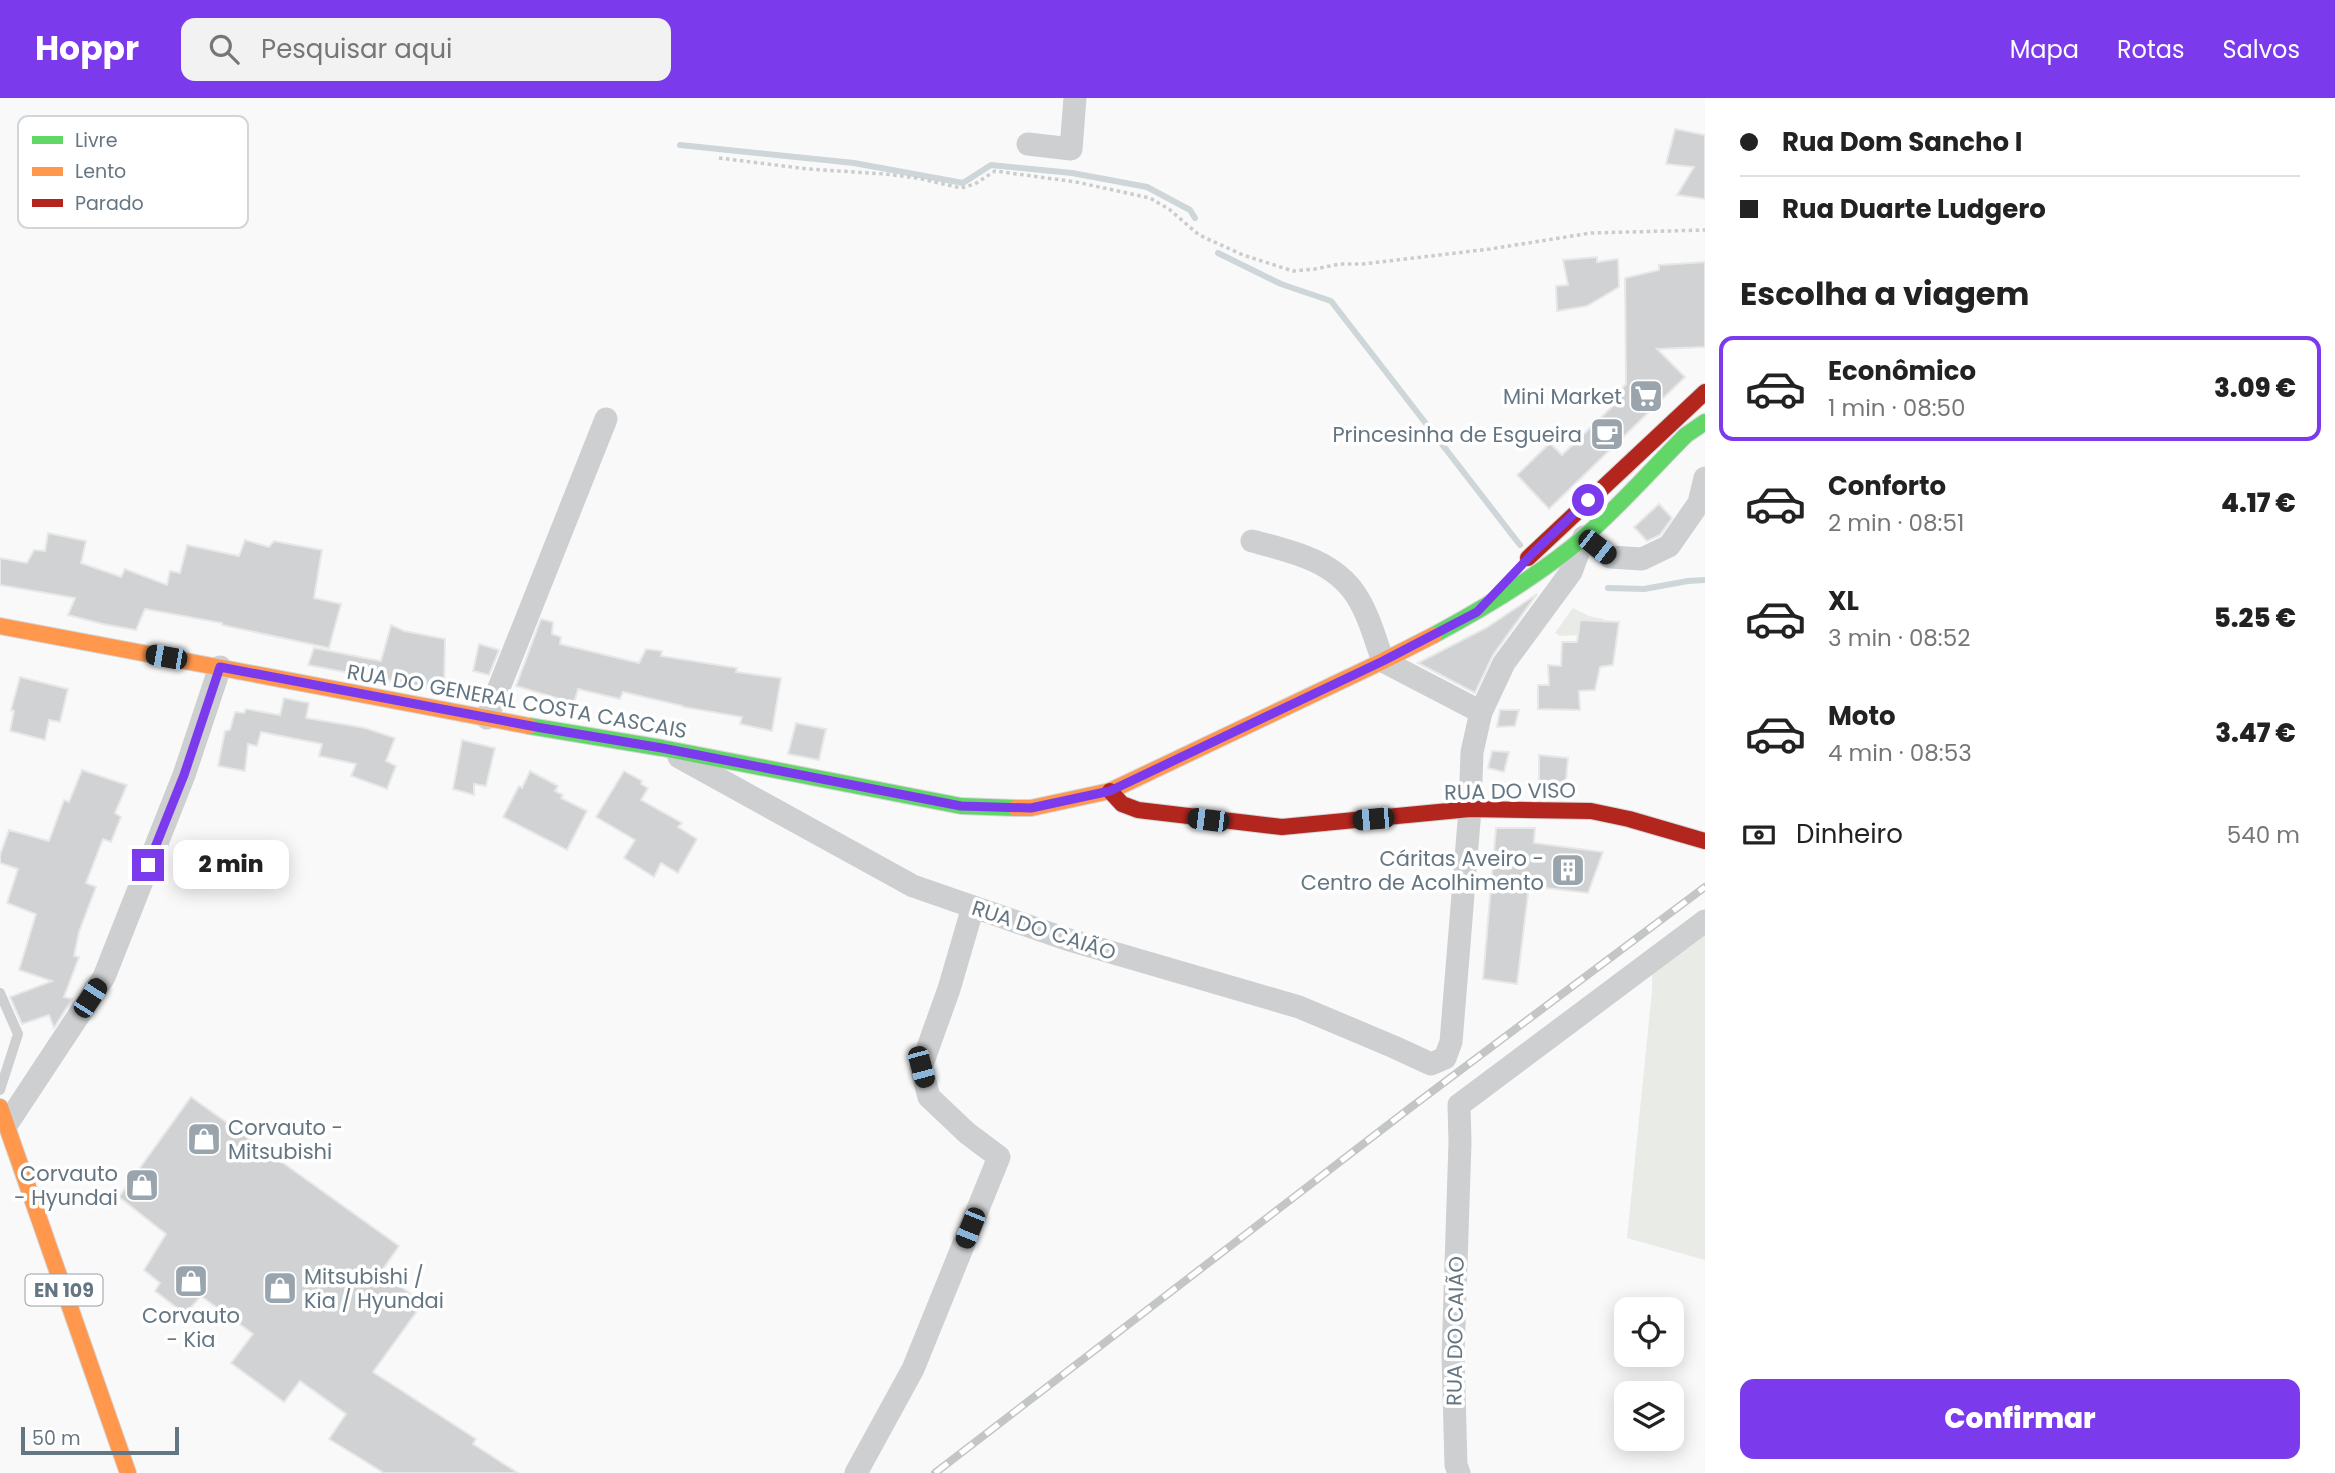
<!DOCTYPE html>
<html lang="pt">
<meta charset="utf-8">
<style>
body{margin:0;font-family:Poppins,sans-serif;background:#f2f2f2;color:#222;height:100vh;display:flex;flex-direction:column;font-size:26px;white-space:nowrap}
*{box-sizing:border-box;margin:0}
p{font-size:23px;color:#767676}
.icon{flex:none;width:38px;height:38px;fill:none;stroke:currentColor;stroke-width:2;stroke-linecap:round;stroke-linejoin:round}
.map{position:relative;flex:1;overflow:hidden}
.side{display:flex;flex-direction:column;background:#fff;width:630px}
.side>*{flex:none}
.banner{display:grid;align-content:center;height:154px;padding:0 35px;background:#fff}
.buttons{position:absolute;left:1614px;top:1199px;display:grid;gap:14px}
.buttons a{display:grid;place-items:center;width:70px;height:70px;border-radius:14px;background:#fff;box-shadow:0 4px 18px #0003;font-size:35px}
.scale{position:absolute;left:21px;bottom:18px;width:158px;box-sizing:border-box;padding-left:7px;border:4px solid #657683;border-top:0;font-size:19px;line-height:24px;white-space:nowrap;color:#657683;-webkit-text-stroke:5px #fff;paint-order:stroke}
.end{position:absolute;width:32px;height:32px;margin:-16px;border:9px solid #7c3aed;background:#fff;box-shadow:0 0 0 4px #fff}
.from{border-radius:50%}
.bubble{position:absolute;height:49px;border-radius:14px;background:#fff;box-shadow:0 4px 18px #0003;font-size:23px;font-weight:800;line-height:49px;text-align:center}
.car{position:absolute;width:21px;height:42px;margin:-21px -10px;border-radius:9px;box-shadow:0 0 5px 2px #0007;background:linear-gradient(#222 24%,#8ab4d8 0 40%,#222 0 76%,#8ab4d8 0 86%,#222 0)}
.banner b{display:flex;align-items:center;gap:24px;height:66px;font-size:26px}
.banner b+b{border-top:2px solid #e0e0e0}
.banner i{width:18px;height:18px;background:#222}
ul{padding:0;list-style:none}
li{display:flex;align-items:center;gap:21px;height:105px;margin:0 14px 10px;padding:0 21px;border:4px solid transparent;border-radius:14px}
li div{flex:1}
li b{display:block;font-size:26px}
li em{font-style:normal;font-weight:800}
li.selected{border-color:#7c3aed}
li>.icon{width:63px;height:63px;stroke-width:1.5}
h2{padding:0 35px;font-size:32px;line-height:84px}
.pay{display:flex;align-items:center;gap:18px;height:77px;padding:0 35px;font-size:26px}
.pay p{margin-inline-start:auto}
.cta{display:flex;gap:14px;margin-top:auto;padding:14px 35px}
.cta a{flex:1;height:80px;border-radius:14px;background:#7c3aed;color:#fff;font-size:28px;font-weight:800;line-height:80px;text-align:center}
header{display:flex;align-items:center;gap:42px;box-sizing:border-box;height:98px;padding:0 35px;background:#7c3aed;color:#fff}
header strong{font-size:33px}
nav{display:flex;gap:38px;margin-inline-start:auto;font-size:24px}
.search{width:490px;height:63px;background:#f2f2f2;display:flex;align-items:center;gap:18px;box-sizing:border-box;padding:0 24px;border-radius:14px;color:#767676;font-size:26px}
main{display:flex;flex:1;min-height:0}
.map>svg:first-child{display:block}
</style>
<header>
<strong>Hoppr</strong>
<div class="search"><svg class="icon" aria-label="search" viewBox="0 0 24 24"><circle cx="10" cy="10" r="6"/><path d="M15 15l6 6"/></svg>Pesquisar aqui</div>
<nav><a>Mapa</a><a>Rotas</a><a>Salvos</a></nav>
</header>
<main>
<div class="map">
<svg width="1705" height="1375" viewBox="0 0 1705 1375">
<rect width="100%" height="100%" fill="#f9f9f9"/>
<!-- green -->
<g fill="#e8ebe6">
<polygon points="1573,510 1589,518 1604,521 1603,523 1578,537 1560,538 1555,535"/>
<polygon points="1705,827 1705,1162 1627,1140 1652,893 1652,875"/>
</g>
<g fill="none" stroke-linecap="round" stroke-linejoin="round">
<!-- stream -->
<g stroke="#ced6d9" stroke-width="6">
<polyline points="680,47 854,65 963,85 991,67 1072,75 1147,89 1190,112 1195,120"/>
<polyline points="1218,155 1281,186 1331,203 1520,447"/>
<polyline points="1608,490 1644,491 1688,483 1705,482"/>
</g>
</g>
<!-- building -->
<g fill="#d0d2d3" stroke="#e8e8e8" stroke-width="2">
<polygon points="1675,31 1705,37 1705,101 1677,97 1694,69 1666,66"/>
<polygon points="1597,159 1597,164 1618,161 1619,189 1587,208 1557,213 1556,188 1568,187 1563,162"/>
<polygon points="1705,164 1705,249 1657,251 1685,279 1549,411 1517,377 1550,345 1562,357 1620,301 1616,297 1626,286 1625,180 1659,172 1659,167"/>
<polygon points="1659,406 1672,420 1660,437 1647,443 1634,429"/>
<polygon points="48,435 86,443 81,465 121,479 125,471 167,487 170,473 180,475 187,447 239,458 245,442 269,449 274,443 322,452 314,500 341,506 329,550 222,527 222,525 145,511 136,532 103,526 68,517 75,500 0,487 0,460 27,465 34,452 45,453"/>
<polygon points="1537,496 1493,557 1475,595 1418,565 1486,530"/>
<polygon points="541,521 553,524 552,536 561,539 560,546 639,565 646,551 662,553 661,558 737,570 736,574 781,580 772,633 740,626 742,619 683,609 683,608 623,594 620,601 578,591 574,605 516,588"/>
<polygon points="1580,522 1619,524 1613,567 1600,569 1595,592 1579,593 1580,612 1538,611 1538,587 1549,587 1548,567 1561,568 1562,544 1577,544"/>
<polygon points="391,527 404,533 445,541 444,593 308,567 314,550 381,563"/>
<polygon points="479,546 499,552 489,577 473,573"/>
<polygon points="20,579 68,591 60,624 49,622 45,642 10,633 14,613 11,612"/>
<polygon points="284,600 309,605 306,620 365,630 395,640 386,663 396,668 387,691 351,678 356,666 319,658 322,646 261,634 257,648 248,646 245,673 218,668 225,633 230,632 235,614 244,615 246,611 280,617"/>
<polygon points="1500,612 1519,612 1515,628 1497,629"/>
<polygon points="796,625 826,631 819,662 788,656"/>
<polygon points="462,642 495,650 486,688 474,686 474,697 453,691"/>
<polygon points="1492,653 1509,654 1504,674 1488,670"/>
<polygon points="1539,657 1568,660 1565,694 1539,694"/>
<polygon points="82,672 127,687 115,715 121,719 111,744 103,741 86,785 96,789 79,834 74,858 79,859 64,899 72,901 54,930 49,917 22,926 10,899 52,883 19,872 36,816 7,805 18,771 0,765 0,757 9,732 49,743 64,702 69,704"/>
<polygon points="530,673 558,688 555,693 563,697 561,700 587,713 567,752 503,719 519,688 522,690"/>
<polygon points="624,673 642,683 641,686 648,690 641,702 682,725 678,729 697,741 678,775 661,765 654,779 624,760 635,742 596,719"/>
<polygon points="1496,730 1535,730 1534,745 1603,754 1588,795 1529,788 1517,886 1483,881"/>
<polygon points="191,999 399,1148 381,1174 423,1205 373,1274 476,1341 473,1346 518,1375 384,1375 329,1341 346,1316 300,1283 284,1304 231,1265 253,1236 201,1198 185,1216 155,1193 160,1185 144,1172 166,1136 119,1099"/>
</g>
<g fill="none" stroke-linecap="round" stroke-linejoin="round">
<!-- fast casing -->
<g stroke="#d5d6d7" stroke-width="18">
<g id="fast">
<path d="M1434 537C1486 509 1538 478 1583 440 1619 409 1652 371 1686 337L1705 324"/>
<polyline points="529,628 662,650 961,708 1016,710"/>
</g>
</g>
<!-- slow casing -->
<g stroke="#d5d6d7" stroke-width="18">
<g id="slow">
<polyline points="0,528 529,628"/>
<polyline points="1016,710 1031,710 1110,693 1383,563 1434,537"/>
<polyline points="0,1009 128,1375"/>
</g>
</g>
<!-- jam casing -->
<g stroke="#d5d6d7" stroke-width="18">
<g id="jam">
<polyline points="1528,460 1705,294"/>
<polyline points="1110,693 1122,706 1138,712 1282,729 1470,711 1591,713 1629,721 1705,743"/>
</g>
</g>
<!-- path -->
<polyline stroke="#cbcccd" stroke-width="3.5" stroke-dasharray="3.5 3.5" stroke-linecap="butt" points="719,60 808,71 885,76 917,80 961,90 975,86 995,73 1076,84 1150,100 1169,111 1199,137 1243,157 1293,173 1315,171 1340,166 1363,166 1490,151 1591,135 1705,132"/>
<!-- lane -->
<polyline stroke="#cecfd0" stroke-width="10" points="0,895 18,936 0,992"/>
<!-- street -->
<g stroke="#cecfd0" stroke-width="23">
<polyline points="1028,46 1071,51 1075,0"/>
<path d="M1252 443C1290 453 1333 462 1356 497 1369 517 1375 541 1383 563L1481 614"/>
<polyline points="487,620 606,321"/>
<polyline points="679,659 913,788 1066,841 1299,909 1394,949 1431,966 1445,960 1451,944 1470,711 1472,654 1481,614 1504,565 1571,474 1584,439 1610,459 1642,461 1669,448 1699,405 1705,380"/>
<polyline points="7,1026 104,879 184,677 220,569"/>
<polyline points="856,1375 913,1271 999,1059 967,1035 929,999 921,969 949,891 973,809"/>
<polyline points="1459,1375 1456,1367 1453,1258 1460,1044 1459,1007 1705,823"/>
</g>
<!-- fast -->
<use href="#fast" stroke="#63d668" stroke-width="16"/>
<!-- slow -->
<use href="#slow" stroke="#ff974d" stroke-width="16"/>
<!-- jam -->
<use href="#jam" stroke="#b3261e" stroke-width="16"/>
<!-- rail casing -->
<g stroke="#c3c5c6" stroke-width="8">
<polyline id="rail" points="935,1375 1410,1010 1705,789"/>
</g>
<!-- rail -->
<use href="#rail" stroke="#fff" stroke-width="5" stroke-dasharray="16" stroke-linecap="butt"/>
</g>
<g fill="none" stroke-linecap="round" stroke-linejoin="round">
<!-- route -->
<polyline stroke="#7c3aed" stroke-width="9" points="148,767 184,677 220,569 542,630 662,650 961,708 1031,710 1110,693 1383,563 1477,514 1534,454 1588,402"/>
</g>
<!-- icons -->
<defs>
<g id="supermarket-square" transform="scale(1.75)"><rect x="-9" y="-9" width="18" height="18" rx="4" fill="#99a4ac" stroke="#fff"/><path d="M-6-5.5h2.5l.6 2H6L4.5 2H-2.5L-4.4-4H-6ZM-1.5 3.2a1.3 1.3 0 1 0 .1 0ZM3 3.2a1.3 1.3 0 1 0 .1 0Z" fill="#fff"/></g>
<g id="cafe-square" transform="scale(1.75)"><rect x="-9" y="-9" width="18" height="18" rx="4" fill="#99a4ac" stroke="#fff"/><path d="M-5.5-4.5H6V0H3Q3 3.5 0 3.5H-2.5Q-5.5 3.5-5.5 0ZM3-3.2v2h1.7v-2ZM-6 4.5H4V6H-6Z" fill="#fff"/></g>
<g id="building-square" transform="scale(1.75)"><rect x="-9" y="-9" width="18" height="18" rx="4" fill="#99a4ac" stroke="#fff"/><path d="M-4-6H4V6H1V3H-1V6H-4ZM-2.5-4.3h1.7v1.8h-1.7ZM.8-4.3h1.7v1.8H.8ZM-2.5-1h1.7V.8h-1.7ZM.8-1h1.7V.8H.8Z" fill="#fff"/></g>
<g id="shop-square" transform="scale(1.75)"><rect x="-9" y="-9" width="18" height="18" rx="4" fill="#99a4ac" stroke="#fff"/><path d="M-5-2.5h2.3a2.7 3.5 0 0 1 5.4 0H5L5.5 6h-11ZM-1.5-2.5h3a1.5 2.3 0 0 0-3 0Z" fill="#fff"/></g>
</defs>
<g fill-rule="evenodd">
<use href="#supermarket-square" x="1646" y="298"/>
<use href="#cafe-square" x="1607" y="336"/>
<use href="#building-square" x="1568" y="772"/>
<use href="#shop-square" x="204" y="1041"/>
<use href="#shop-square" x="142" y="1087"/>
<use href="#shop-square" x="191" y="1183"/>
<use href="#shop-square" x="280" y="1190"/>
</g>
<g text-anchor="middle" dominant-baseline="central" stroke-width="7" stroke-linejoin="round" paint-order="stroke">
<!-- shield labels -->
<rect fill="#fff" stroke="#939fa8" stroke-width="2" x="25.5" y="1176.5" width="77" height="31" rx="5"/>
<g font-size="19" font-weight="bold" fill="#657683">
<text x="64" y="1192">EN 109</text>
</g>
<!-- poi labels -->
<g font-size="21" fill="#657683" stroke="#fff" text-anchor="end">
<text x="1622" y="298">Mini Market</text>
<text x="1582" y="336">Princesinha de Esgueira</text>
<text x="1544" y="760">Cáritas Aveiro -<tspan x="1544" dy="24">Centro de Acolhimento</tspan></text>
<text x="228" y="1029" text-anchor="start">Corvauto -<tspan x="228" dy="24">Mitsubishi</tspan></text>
<text x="118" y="1075">Corvauto<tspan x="118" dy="24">- Hyundai</tspan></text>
<text x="304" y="1178" text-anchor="start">Mitsubishi /<tspan x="304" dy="24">Kia / Hyundai</tspan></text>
<text x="191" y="1217" text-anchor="middle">Corvauto<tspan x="191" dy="24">- Kia</tspan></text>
</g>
<!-- street labels -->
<g font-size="21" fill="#657683" stroke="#fff">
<text transform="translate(517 603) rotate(10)">RUA DO GENERAL COSTA CASCAIS</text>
<text transform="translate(1510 693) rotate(-1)">RUA DO VISO</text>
<text transform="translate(1044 832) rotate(18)">RUA DO CAIÃO</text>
<text transform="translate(1455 1233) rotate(-89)">RUA DO CAIÃO</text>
</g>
</g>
<!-- legend -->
<rect x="18" y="18" width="230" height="112" rx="10" fill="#fff" stroke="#d1d6da" stroke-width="2"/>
<rect x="32" y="38" width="31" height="8" fill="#63d668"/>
<rect x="32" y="69" width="31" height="9" fill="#ff974d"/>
<rect x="32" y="101" width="31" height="8" fill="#b3261e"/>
<g font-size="19" fill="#657683">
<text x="75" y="49">Livre</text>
<text x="75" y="80">Lento</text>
<text x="75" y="112">Parado</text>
</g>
</svg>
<div class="buttons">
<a><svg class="icon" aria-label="locate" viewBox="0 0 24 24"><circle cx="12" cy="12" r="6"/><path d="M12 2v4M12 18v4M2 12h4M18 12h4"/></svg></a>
<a><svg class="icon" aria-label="layers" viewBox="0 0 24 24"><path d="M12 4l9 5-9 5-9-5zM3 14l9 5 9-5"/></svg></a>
</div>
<div class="scale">50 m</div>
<i class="end from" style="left:1588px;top:402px"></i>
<i class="end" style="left:148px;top:767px"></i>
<div class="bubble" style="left:173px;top:742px;width:116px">2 min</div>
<i class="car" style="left:1597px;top:449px;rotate:128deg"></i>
<i class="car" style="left:166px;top:559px;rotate:280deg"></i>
<i class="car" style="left:1373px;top:721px;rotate:265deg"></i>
<i class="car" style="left:1208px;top:722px;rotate:277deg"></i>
<i class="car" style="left:90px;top:900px;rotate:33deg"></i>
<i class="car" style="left:921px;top:969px;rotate:165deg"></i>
<i class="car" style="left:970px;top:1130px;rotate:202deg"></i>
</div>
<section class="side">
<div class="banner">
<b><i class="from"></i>Rua Dom Sancho I</b>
<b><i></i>Rua Duarte Ludgero</b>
</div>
<h2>Escolha a viagem</h2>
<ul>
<li class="selected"><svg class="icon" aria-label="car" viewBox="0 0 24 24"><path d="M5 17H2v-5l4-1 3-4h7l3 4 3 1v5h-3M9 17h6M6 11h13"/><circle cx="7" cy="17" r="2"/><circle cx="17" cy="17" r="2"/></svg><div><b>Econômico</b><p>1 min · 08:50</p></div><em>3.09 €</em></li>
<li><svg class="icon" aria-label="car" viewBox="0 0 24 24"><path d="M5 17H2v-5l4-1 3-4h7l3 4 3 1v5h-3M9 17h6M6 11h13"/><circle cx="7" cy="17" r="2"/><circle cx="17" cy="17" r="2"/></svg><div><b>Conforto</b><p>2 min · 08:51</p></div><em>4.17 €</em></li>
<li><svg class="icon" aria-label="car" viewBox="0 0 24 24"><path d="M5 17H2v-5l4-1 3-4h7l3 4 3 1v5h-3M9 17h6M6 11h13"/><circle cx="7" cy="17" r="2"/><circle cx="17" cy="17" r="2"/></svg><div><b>XL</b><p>3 min · 08:52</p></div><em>5.25 €</em></li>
<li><svg class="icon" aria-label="car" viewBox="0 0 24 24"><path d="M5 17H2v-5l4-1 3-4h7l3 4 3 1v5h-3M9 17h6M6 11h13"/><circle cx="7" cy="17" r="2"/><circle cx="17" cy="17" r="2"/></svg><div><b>Moto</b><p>4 min · 08:53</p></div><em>3.47 €</em></li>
</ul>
<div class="pay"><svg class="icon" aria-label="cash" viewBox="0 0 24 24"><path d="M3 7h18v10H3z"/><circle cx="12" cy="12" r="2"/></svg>Dinheiro<p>540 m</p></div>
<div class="cta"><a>Confirmar</a></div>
</section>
</main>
